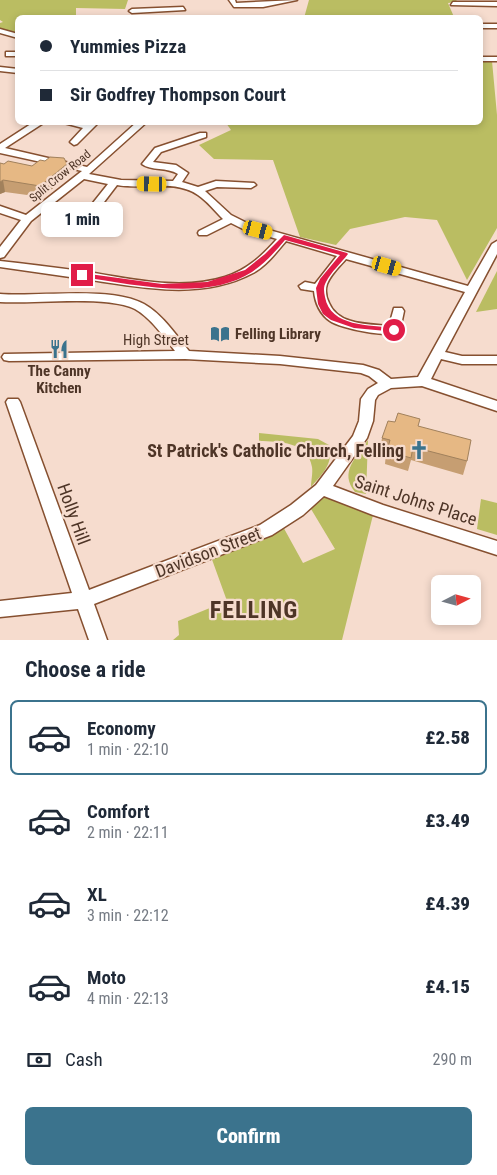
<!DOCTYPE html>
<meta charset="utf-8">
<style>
body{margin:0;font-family:"Roboto Condensed",sans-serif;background:#f6f6f7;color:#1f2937;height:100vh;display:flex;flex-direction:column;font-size:19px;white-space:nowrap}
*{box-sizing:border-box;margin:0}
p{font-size:16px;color:#747a83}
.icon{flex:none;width:28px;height:28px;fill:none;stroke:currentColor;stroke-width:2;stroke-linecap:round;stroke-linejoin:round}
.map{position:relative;height:640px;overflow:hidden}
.drawer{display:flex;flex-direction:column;background:#fff;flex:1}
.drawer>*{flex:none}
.hud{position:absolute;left:15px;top:15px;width:468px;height:110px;border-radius:8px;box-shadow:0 2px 8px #0003;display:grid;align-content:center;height:110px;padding:0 25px;background:#fff}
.needle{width:32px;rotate:84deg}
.controls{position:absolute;left:431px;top:575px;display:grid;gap:10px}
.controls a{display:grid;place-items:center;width:50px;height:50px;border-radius:8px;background:#fff;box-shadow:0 2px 8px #0003;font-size:25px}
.end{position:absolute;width:22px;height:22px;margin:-11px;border:6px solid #e11d48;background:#fff;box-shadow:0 0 0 2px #fff}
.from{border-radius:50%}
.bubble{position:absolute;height:35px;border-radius:8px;background:#fff;box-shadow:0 2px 8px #0003;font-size:16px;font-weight:800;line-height:35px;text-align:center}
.car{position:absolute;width:15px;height:30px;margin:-15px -8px;border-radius:6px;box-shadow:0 0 4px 1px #0007;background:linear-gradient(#f5c518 24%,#345 0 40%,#f5c518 0 76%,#345 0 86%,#f5c518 0)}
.hud b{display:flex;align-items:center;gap:18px;height:48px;font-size:19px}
.hud b+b{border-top:1px solid #e0e1e3}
.hud i{width:12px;height:12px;background:#1f2937}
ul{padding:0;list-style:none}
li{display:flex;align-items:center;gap:15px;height:75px;margin:0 10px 8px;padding:0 15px;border:2px solid transparent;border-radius:8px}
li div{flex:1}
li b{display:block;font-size:19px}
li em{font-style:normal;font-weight:800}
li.active{border-color:#3b738d}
li>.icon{width:45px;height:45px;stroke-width:1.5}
h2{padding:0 25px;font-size:22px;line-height:60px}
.pay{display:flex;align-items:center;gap:12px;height:55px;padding:0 25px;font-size:19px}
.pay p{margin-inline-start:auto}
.action{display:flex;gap:10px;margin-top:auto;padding:10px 25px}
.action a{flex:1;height:58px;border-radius:8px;background:#3b738d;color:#fff;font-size:20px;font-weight:800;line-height:58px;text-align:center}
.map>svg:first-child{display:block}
</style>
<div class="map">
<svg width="497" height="640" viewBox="0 0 497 640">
<rect width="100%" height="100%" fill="#f6dcce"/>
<!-- green -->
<g fill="#babd62">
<polygon points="0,0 128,0 125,9 76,8 76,17 74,17 18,18 17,35 0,29 0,23 3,22 0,20"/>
<polygon points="309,0 456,0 458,2 448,3 454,17 304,18"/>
<polygon points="480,61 492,61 497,115 497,228 467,280 437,220 405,217 350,229 336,245 300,237 273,160 214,159 199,145 231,130 226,123 480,122"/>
<polygon points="497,271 497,309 476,312"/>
<path d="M259 433 318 439 329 445C334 464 322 474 311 487 311 481 313 473 312 467 308 441 279 442 259 441Z"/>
<path d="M368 440 366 494 355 492C339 472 356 458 368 440Z"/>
<polygon points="323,492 374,511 342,640 173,640 179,635 178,621 227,601 210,554 281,523 303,563 335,549 308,504"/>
<polygon points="481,499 497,503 497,535 477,529"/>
</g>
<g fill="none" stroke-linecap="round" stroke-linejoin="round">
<!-- minor casing -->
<g stroke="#865030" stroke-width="3">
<g id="minor">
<polygon points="229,0 235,0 236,3 297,0 263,7 234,7"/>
<polygon points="453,2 497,2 497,6 451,5"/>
<polygon points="183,7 185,10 132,13 129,11 132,9"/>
<rect x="480" y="24" width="17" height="4"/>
<polygon points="0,29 18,34 18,38 0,33"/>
<rect x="6" y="52" width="12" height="4"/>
<rect x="480" y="57" width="17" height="4"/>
<polygon points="0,67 18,69 18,73 0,71"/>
<path d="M34 122H45L5 148 87 167 137 122H147L89 174 121 180 173 181 178 174C167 167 151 171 142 164L155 148 200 133H206V137L161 152 153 162 176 165 188 173 182 182 198 187 216 181 254 183 256 185 251 188 217 187 205 191 231 215 251 225 468 286 492 244 497 241V254L445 352 462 356H497V364H462L441 359 431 379 497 401V411L422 386 391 388 378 395 375 400 373 421 367 438 333 486 383 505 497 541V555L373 515 324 496 303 515 272 535 94 604 107 640H89L78 609 0 617V601L72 593 6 402 8 399H18L20 402 89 590 260 525 291 505 316 485 353 436 359 421 361 399 368 389 378 383 369 376 361 373 280 364 185 359 9 361 4 360 2 357 4 354 175 351C164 337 151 318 135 309 107 295 34 304 0 302V294C40 297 110 286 144 304 162 314 176 335 189 351L280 356 363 365 379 370 391 379 418 377 465 292 346 259C340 266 331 274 327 284 325 290 326 297 329 303 338 325 368 324 389 326L394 308H402L404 311 400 330C392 340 340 328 330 321 320 314 315 302 314 291L301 289 299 286 305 282 315 284 337 256 286 241C276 253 266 266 253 273 201 301 139 287 84 279 56 275 28 271 0 267V261C29 264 59 268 88 272 132 279 181 291 225 277 247 270 262 256 277 239L243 229 231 223 207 235H199L198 233 199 231 223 219C215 211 207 201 198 195 175 179 142 190 117 185L85 227H77L76 225 77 223 108 184 84 179 31 221 4 257 0 258V247L21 220 0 213V206L26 215 82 171 0 153V144Z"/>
<polygon points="60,122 88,124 99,122 77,144 74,145 70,142 83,128"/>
</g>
</g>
<!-- minor -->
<use href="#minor" fill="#fff" fill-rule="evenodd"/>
</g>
<!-- wall -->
<g fill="#c69e72">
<polygon points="45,161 67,164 69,175 42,197 5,192 0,194 4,164 32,166"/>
<polygon points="395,422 418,426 467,461 463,475 411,460 408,471 385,464 386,453 380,451 382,438"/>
</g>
<!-- shaded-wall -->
<g fill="#a1815c">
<polygon points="67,164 69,175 42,197 40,186"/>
<polygon points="3,180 5,192 0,194 0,182"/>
</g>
<!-- building -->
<g fill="#e6b884" stroke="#a1815c">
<polygon points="50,157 64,158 67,164 40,186 3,180 0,182 0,163 4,164 8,161 32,166 40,160 45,161"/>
<polygon points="398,413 420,419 418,426 471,440 467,461 413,447 411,458 387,451 390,440 382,438 388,421 395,422"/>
</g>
<!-- route -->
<path fill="#e11d48" d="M284 235 347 253 348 254C341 263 331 272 326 282 323 287 324 292 325 297 330 327 370 325 394 328L398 330 397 332 354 328 331 320 323 314 318 304 316 288 320 279 340 255 285 240C275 252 265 263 252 272 206 302 132 284 82 277L78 275 82 273 162 284 207 282 245 270 265 254Z"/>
<!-- icons -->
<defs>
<g id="library-bare" transform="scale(1.5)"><path d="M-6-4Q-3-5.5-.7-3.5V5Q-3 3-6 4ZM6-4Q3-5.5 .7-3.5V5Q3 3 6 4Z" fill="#3b738d" stroke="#f6dcce" stroke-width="2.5" paint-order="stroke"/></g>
<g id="restaurant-bare" transform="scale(1.5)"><path d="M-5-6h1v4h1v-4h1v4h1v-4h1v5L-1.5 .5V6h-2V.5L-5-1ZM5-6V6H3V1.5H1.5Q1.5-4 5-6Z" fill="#3b738d" stroke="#f6dcce" stroke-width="2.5" paint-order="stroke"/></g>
<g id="church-bare" transform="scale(1.5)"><path d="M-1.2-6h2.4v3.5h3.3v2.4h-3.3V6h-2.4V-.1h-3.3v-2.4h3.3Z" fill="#3b738d" stroke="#f6dcce" stroke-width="2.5" paint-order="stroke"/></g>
</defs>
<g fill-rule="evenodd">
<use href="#library-bare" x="220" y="334"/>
<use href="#restaurant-bare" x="59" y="349"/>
<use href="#church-bare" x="419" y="450"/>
</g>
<g text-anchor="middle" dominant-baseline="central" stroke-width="4.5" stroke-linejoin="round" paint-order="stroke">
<!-- far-street labels -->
<g font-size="12" fill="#4e3527" stroke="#f6dcce">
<text transform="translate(60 176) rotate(-39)">Split Crow Road</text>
</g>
<!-- poi labels -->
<g font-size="15" font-weight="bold" fill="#4e3527" stroke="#f6dcce" text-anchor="start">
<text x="235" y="334">Felling Library</text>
<text x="59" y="371" text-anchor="middle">The Canny<tspan x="59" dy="17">Kitchen</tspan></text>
</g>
<!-- street labels -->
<g font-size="15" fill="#4e3527" stroke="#f6dcce">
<text x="156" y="340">High Street</text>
</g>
<!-- near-poi labels -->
<g font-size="18" font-weight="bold" fill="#4e3527" stroke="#f6dcce" text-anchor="end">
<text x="404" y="450">St Patrick's Catholic Church, Felling</text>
</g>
<!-- near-street labels -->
<g font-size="18" fill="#4e3527" stroke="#f6dcce">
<text transform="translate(416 500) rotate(18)">Saint Johns Place</text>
<text transform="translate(74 514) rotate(70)">Holly Hill</text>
<text transform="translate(208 552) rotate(-21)">Davidson Street</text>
</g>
<!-- near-district labels -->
<g font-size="24" font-weight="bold" letter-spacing="1" fill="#4e3527" stroke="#f6dcce">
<text x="254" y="610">FELLING</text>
</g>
</g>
</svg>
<div class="controls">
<a><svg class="needle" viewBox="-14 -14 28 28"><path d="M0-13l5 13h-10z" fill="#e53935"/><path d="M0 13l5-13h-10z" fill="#747a83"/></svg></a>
</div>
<i class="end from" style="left:394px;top:330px"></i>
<i class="end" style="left:82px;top:275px"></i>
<div class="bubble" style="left:41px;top:202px;width:82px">1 min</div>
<i class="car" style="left:152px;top:184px;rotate:271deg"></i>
<i class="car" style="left:258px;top:230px;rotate:105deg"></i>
<i class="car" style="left:387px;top:266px;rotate:106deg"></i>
<div class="hud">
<b><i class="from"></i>Yummies Pizza</b>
<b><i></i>Sir Godfrey Thompson Court</b>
</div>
</div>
<section class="drawer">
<h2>Choose a ride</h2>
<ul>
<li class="active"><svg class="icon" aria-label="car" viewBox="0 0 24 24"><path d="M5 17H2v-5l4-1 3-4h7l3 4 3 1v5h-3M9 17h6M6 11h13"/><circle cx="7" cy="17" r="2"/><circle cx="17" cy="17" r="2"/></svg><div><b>Economy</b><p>1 min · 22:10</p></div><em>£2.58</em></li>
<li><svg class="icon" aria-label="car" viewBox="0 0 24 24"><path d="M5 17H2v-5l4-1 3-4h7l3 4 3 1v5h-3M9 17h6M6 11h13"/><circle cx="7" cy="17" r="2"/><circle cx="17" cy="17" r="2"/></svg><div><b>Comfort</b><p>2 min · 22:11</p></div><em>£3.49</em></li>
<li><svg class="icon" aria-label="car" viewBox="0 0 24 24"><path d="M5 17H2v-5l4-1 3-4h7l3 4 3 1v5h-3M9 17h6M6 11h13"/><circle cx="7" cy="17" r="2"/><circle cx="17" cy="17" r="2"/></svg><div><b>XL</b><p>3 min · 22:12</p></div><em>£4.39</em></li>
<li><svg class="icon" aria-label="car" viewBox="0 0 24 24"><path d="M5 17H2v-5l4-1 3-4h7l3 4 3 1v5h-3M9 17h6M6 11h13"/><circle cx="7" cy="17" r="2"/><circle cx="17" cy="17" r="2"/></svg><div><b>Moto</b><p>4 min · 22:13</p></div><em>£4.15</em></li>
</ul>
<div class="pay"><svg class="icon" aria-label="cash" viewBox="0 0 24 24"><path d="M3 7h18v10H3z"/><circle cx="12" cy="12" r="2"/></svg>Cash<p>290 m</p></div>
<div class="action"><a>Confirm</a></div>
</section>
